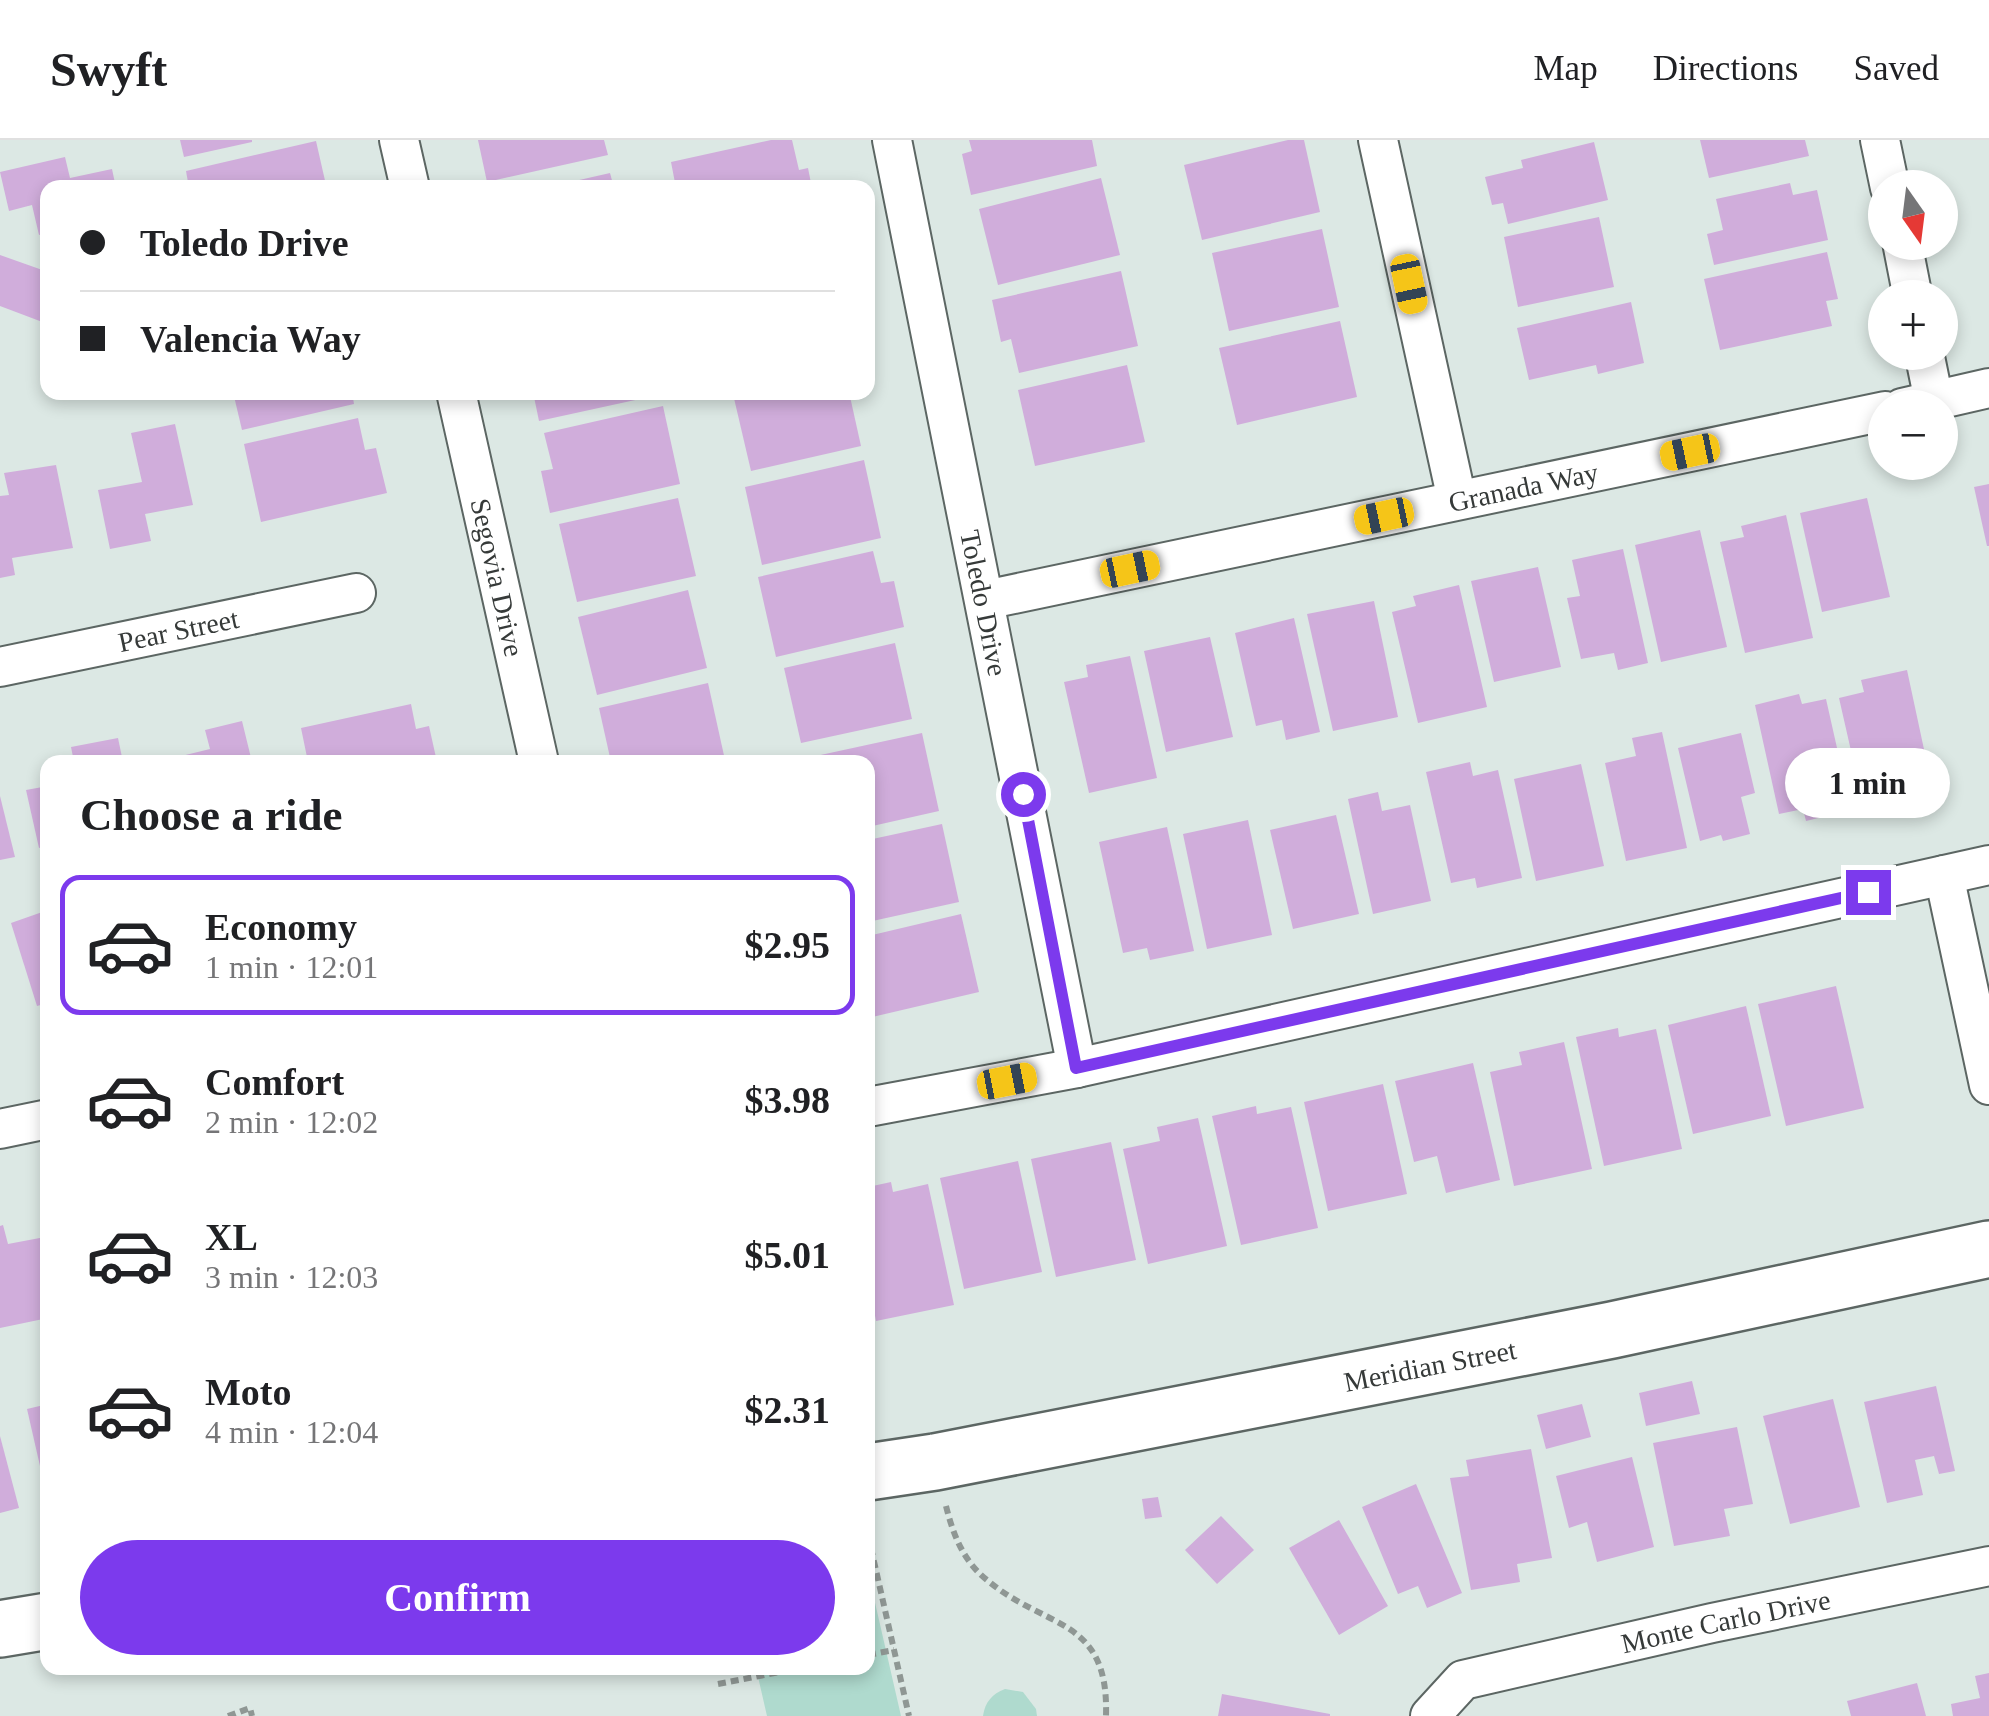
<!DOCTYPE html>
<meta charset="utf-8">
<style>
body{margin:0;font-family:"Times New Roman",serif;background:#f6f6f6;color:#202124;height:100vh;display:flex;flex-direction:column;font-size:38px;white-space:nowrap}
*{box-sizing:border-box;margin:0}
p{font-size:32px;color:#757577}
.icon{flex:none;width:55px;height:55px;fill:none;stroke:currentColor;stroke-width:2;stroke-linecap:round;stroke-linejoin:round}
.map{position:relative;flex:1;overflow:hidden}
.panel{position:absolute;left:40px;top:615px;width:835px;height:920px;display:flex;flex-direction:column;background:#fff;border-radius:20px;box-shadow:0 5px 15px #0003}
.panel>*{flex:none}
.top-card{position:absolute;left:40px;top:40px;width:835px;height:220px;border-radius:20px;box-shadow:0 5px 15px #0003;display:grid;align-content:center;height:220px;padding:0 40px;background:#fff}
.needle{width:65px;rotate:166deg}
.fabs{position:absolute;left:1868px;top:30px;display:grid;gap:20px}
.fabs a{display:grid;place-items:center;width:90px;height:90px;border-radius:50%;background:#fff;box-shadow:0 5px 15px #0003;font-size:50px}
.end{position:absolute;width:45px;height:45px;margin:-22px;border:12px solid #7c3aed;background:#fff;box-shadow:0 0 0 5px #fff}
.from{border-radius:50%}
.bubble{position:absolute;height:70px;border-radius:35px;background:#fff;box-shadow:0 5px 15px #0003;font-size:32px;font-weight:700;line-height:70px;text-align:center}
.car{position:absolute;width:30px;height:60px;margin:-30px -15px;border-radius:12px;box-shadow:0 0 8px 2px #0007;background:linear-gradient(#f5c518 24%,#345 0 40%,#f5c518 0 76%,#345 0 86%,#f5c518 0)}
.top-card b{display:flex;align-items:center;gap:35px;height:95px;font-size:38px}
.top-card b+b{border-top:2px solid #e0e0e0}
.top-card i{width:25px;height:25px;background:#202124}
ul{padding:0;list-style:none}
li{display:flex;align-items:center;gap:30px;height:140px;margin:0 20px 15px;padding:0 20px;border:5px solid transparent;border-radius:20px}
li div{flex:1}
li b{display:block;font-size:38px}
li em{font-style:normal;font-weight:700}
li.current{border-color:#7c3aed}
li>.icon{width:90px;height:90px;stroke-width:1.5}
h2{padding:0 40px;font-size:45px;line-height:120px}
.primary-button{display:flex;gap:20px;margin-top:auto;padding:20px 40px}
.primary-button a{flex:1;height:115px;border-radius:60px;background:#7c3aed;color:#fff;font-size:40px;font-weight:700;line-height:115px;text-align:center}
header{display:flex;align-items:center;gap:60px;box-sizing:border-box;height:140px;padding:0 50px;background:#fff;border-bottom:2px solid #e0e0e0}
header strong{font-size:48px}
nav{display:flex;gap:55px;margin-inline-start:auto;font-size:35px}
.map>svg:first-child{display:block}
</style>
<header>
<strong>Swyft</strong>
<nav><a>Map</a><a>Directions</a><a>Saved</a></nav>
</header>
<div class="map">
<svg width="1989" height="1576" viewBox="0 0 1989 1576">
<rect width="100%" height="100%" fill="#dce8e4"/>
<!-- green -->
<g fill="#afdace">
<polygon points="868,1432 901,1576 767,1576 756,1528 868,1528"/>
<path d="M1005 1549 1023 1552 1036 1569 1037 1576H983C985 1562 992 1554 1005 1549Z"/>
</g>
<!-- building -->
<g fill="#d0addb">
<polygon points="180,0 252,0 252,2 184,17"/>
<polygon points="478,0 604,0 608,15 487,42"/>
<polygon points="771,0 792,0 799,30 808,28 812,48 676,48 671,22"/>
<polygon points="969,0 1092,0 1097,26 971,55 962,14 972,11"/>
<polygon points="1288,0 1304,0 1320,72 1202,100 1184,25"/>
<polygon points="1700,0 1805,0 1809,16 1709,38"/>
<polygon points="316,1 326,45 189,48 186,31"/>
<polygon points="1594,2 1608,60 1508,84 1503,63 1492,65 1485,37 1523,28 1521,20"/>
<polygon points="65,17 70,38 112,29 116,48 48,48 48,93 39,95 32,65 9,71 0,32"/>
<polygon points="610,33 614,48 553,48 553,46"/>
<polygon points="1101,38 1120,115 998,145 979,69"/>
<polygon points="1790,43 1793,55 1817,50 1828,100 1714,125 1707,94 1723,90 1716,59"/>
<polygon points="1599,77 1614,147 1518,167 1504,97"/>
<polygon points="1322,89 1339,167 1229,191 1212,113"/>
<polygon points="1827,112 1838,159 1826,161 1832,186 1720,210 1704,139"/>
<polygon points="0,115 48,132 48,202 42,200 45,183 0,166"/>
<polygon points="1121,131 1138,206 1019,233 1011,199 1001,202 992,160"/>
<polygon points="1631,162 1644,223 1598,234 1596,225 1529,240 1517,188"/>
<polygon points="1340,181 1357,257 1237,285 1219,208"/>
<polygon points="1127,225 1145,302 1035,326 1018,250"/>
<polygon points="233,252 352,252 354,264 242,290"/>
<polygon points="533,252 648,252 649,257 539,281"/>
<polygon points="741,252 849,252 861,306 751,331 733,254"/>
<polygon points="663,266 680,344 550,373 541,331 553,329 544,293"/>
<polygon points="358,278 365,310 376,308 387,353 261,382 244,304"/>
<polygon points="175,284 193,365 145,374 151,401 110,409 98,350 142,342 131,293"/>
<polygon points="864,320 881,398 762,425 745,347"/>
<polygon points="56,325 73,408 12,418 15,435 0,438 0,356 9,355 4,333"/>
<polygon points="1989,344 1989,406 1987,406 1974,347"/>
<polygon points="678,358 696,436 577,462 559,384"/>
<polygon points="1867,358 1890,457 1822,472 1800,373"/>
<polygon points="1786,375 1813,498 1745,513 1720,402 1744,397 1741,386"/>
<polygon points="1700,390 1727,507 1661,522 1635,405"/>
<polygon points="1623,409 1648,523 1618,530 1614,513 1581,519 1567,458 1580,456 1572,420"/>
<polygon points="873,411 881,443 894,441 904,487 776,517 758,437"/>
<polygon points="1538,427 1561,527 1494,542 1471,441"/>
<polygon points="1459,445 1487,567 1418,583 1392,472 1416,466 1413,456"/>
<polygon points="688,450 707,528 597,555 578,477"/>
<polygon points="1374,461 1398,577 1333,591 1307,474"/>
<polygon points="1294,478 1320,592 1286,600 1282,580 1256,586 1235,493"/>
<polygon points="1210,497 1233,597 1166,612 1144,511"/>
<polygon points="895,503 912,579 801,603 784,528"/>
<polygon points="1130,516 1157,638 1089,653 1064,542 1088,537 1086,525"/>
<polygon points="1907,530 1931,642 1905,647 1908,658 1864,668 1839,558 1864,552 1861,540"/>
<polygon points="708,543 725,620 712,622 611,622 599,568"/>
<polygon points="1799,554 1802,564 1826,559 1851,670 1806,681 1803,669 1779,674 1755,565"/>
<polygon points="411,564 416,589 429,586 437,622 308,622 301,588"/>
<polygon points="242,581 252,622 157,622 210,609 205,590"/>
<polygon points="1662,592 1687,708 1626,721 1605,623 1636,616 1632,598"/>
<polygon points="922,593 939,671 868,687 868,622 803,622 802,619"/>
<polygon points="1741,593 1755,653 1741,657 1750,694 1723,701 1721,695 1700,701 1678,608"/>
<polygon points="118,598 123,622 74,622 71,607"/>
<polygon points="1470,622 1473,636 1498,630 1522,738 1477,748 1475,738 1451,743 1426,632"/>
<polygon points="1581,624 1604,726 1536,741 1514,639"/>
<polygon points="48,646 48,706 39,708 26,650"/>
<polygon points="1378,652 1382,671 1410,665 1431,761 1373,774 1348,659"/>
<polygon points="0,656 15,717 0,720"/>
<polygon points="1336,675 1359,774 1293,789 1270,690"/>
<polygon points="1248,680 1272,795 1207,809 1183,694"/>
<polygon points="942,684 959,762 868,782 868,700"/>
<polygon points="1167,687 1194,811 1150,820 1147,808 1123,813 1099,702"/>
<polygon points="48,770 48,863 37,866 11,783"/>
<polygon points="961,774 979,852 868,878 868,796"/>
<polygon points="1836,846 1864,968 1786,986 1758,864"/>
<polygon points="1746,866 1771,976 1693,994 1668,885"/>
<polygon points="1618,888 1619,897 1656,889 1682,1009 1604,1026 1576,897"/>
<polygon points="1564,902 1592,1029 1514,1046 1490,932 1522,925 1519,912"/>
<polygon points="1473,923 1500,1040 1446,1053 1437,1016 1414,1022 1395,941"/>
<polygon points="1383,944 1407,1054 1328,1071 1304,962"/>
<polygon points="1256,966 1257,974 1291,967 1318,1088 1241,1105 1212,976"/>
<polygon points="1198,978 1227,1106 1148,1124 1123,1009 1160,1001 1157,987"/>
<polygon points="1111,1002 1136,1120 1056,1137 1031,1019"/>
<polygon points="1018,1021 1042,1132 964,1149 940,1038"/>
<polygon points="891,1042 893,1052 928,1044 954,1165 876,1181 868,1140 868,1047"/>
<polygon points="3,1085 8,1104 45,1097 48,1178 0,1188 0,1086"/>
<polygon points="1692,1241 1700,1274 1646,1286 1639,1253"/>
<polygon points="1936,1246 1955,1331 1939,1334 1934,1316 1915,1320 1923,1355 1887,1363 1864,1262"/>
<polygon points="1833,1259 1860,1367 1790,1384 1763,1276"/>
<polygon points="48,1264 48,1324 40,1326 27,1269"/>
<polygon points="1582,1264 1591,1297 1546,1309 1537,1275"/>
<polygon points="1737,1287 1753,1364 1724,1369 1730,1396 1674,1406 1653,1303"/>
<polygon points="0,1296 19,1368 0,1373"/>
<polygon points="1531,1309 1552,1418 1517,1424 1520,1442 1471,1450 1450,1338 1469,1336 1466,1320"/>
<polygon points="1632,1317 1654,1407 1597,1422 1587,1382 1569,1388 1556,1336"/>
<polygon points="1416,1344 1462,1453 1427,1468 1418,1446 1398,1454 1362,1367"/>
<polygon points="1158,1357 1162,1377 1145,1379 1142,1359"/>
<polygon points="1221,1376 1254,1410 1217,1444 1185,1410"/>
<polygon points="1339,1380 1388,1466 1339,1495 1289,1408"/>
<polygon points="1989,1533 1989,1576 1953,1576 1951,1564 1980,1558 1975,1536"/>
<polygon points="1917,1543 1926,1576 1851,1576 1847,1561"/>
<polygon points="1222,1554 1330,1574 1330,1576 1218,1576"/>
</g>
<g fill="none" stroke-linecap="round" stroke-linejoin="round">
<!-- street casing -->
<g stroke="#5c6663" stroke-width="42">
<g id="street">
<polyline points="399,0 410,48"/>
<path id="s1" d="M892 0 1077 928"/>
<polyline points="1378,0 1457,360"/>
<polyline points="1880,0 1890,48"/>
<polyline points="1902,102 1913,158"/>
<polyline points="1924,212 1934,261"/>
<path id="s2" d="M456 252 539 622"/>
<polyline points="1902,268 1989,248"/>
<path id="s3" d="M985 460 1885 271"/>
<path id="s4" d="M0 527 356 453"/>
<polyline points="1944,735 1989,945"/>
<polyline points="868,967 1077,928 1989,725"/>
<polyline points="0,989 48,979"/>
<path id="s5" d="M1430 1576 1463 1540 1712 1483 1989 1426"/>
</g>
</g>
<!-- secondary casing -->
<g stroke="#5c6663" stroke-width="60">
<g id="secondary">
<path id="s6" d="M868 1332 935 1322 1612 1190 1989 1109"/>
<polyline points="0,1489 48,1481"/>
</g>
</g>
<!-- path -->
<g stroke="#8f9794" stroke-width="6" stroke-dasharray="8 5" stroke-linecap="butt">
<path d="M946 1366C953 1394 963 1421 987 1440 1046 1490 1109 1476 1106 1576"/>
<polyline points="868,1395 909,1576"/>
<polyline points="868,1515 894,1510"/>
<polyline points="718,1544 801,1528"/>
<polyline points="228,1576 250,1568 252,1576"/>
</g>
<!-- street -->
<use href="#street" stroke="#fff" stroke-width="38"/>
<!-- secondary -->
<use href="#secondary" stroke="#fff" stroke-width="55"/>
</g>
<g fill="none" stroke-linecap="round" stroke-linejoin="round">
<!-- route -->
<polyline stroke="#7c3aed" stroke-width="12" points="1023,654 1076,928 1868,752"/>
</g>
<g text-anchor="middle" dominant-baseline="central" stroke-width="8" stroke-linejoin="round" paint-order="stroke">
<!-- street labels -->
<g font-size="28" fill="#363a39" stroke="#e9f5f2">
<text stroke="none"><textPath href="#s3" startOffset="550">Granada Way</textPath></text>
<text stroke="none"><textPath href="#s2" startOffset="190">Segovia Drive</textPath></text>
<text stroke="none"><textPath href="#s1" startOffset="472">Toledo Drive</textPath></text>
<text stroke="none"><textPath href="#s4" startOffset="182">Pear Street</textPath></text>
<text stroke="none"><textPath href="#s6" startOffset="572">Meridian Street</textPath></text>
<text stroke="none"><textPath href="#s5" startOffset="318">Monte Carlo Drive</textPath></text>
</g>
</g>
</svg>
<div class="fabs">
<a><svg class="needle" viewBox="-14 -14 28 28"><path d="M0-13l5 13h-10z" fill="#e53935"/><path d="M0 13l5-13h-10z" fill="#757577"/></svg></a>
<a>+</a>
<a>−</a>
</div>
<i class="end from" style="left:1023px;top:654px"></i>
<i class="end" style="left:1868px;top:752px"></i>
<div class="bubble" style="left:1785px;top:608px;width:165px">1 min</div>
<i class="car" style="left:1409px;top:144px;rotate:168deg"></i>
<i class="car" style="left:1690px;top:312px;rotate:258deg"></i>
<i class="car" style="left:1384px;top:376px;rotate:258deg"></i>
<i class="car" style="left:1130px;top:429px;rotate:78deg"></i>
<i class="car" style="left:1007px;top:941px;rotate:79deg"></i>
<div class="top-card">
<b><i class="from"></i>Toledo Drive</b>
<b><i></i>Valencia Way</b>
</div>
<section class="panel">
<h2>Choose a ride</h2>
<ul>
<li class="current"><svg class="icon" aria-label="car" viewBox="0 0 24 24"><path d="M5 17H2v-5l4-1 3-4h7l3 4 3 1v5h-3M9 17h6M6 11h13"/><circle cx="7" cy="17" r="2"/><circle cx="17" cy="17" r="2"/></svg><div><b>Economy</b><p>1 min · 12:01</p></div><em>$2.95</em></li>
<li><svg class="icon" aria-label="car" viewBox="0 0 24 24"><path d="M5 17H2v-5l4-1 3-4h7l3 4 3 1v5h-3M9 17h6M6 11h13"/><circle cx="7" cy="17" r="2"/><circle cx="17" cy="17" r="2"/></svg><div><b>Comfort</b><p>2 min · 12:02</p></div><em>$3.98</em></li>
<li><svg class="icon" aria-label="car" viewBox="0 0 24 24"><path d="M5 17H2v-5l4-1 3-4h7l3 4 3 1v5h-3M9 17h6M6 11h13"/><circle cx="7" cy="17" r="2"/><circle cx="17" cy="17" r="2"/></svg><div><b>XL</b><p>3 min · 12:03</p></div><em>$5.01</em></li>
<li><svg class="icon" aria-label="car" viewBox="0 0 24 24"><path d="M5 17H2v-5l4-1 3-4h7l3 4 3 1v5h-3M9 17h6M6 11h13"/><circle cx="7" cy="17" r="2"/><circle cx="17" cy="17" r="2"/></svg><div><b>Moto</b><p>4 min · 12:04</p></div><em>$2.31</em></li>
</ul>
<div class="primary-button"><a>Confirm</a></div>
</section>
</div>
